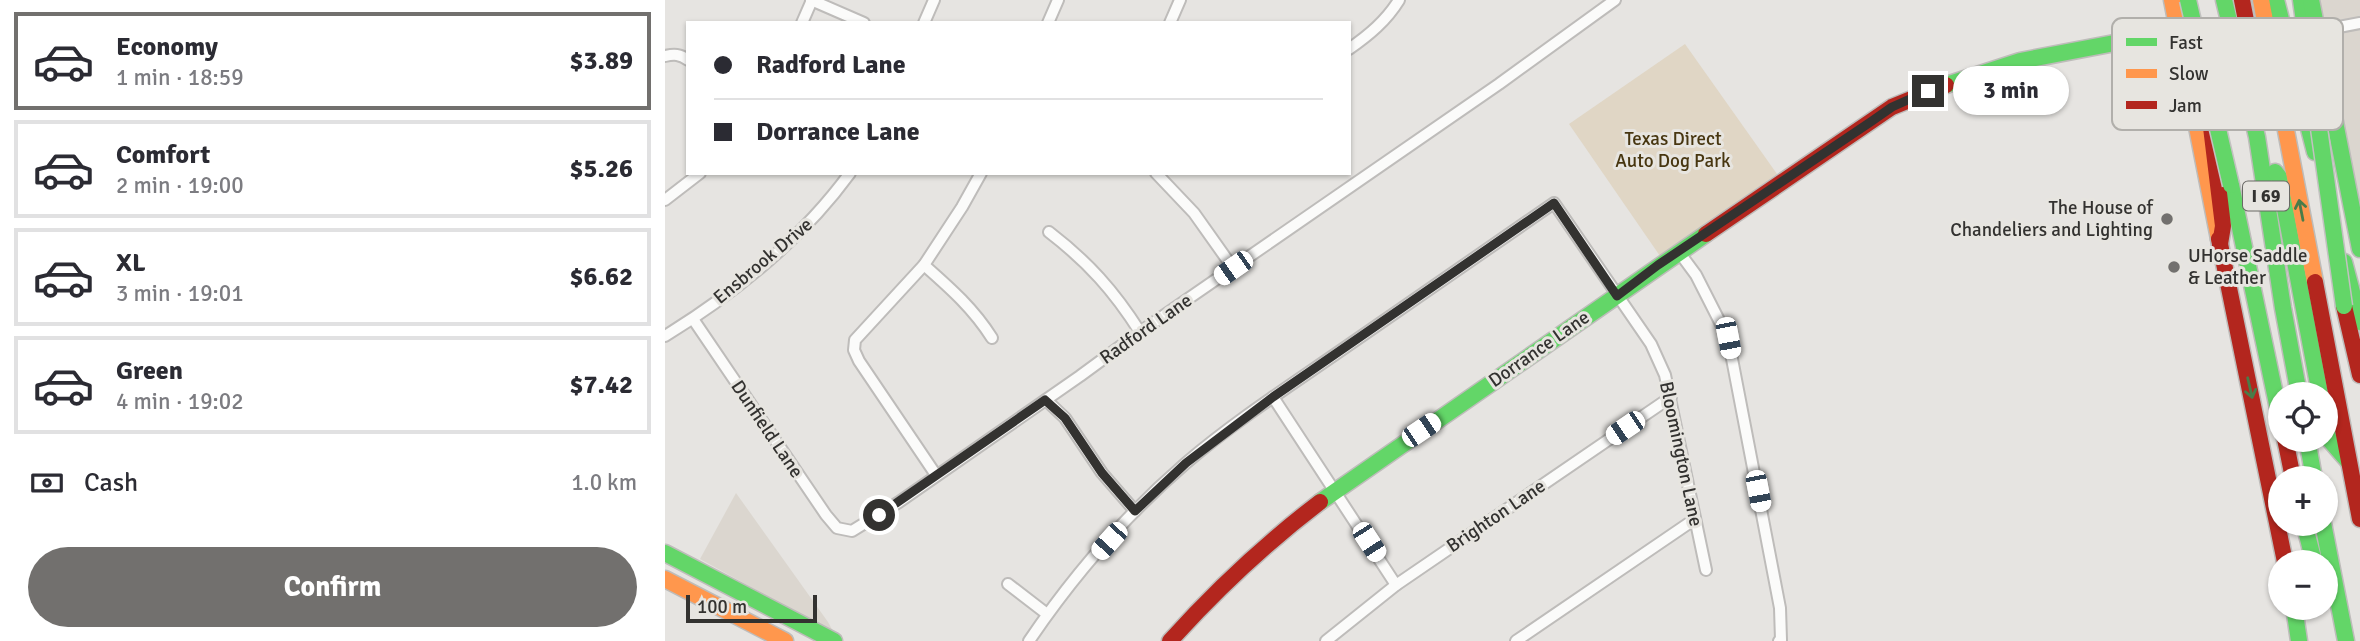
<!DOCTYPE html>
<meta charset="utf-8">
<style>
body{margin:0;font-family:Signika,sans-serif;background:#f2f2f3;color:#2b2b33;height:100vh;display:flex;flex-direction:column;font-size:26px;white-space:nowrap}
*{box-sizing:border-box;margin:0}
p{font-size:23px;color:#7c7c81}
.icon{flex:none;width:38px;height:38px;fill:none;stroke:currentColor;stroke-width:2;stroke-linecap:round;stroke-linejoin:round}
.map{position:relative;flex:1;overflow:hidden}
.drawer{display:flex;flex-direction:column;background:#fff;width:665px}
.drawer>*{flex:none}
.top-card{position:absolute;left:21px;top:21px;width:665px;height:154px;border-radius:0px;box-shadow:0 2px 5px #0004;display:grid;align-content:center;height:154px;padding:0 28px;background:#fff}
.tools{position:absolute;left:1603px;top:382px;display:grid;gap:14px}
.tools a{display:grid;place-items:center;width:70px;height:70px;border-radius:50%;background:#fff;box-shadow:0 2px 5px #0004;font-size:35px}
.scale{position:absolute;left:21px;bottom:18px;width:131px;box-sizing:border-box;padding-left:7px;border:4px solid #333230;border-top:0;font-size:19px;line-height:24px;white-space:nowrap;color:#333230;-webkit-text-stroke:5px #e7e5e0;paint-order:stroke}
.end{position:absolute;width:32px;height:32px;margin:-16px;border:9px solid #333230;background:#fff;box-shadow:0 0 0 4px #fff}
.from{border-radius:50%}
.bubble{position:absolute;height:49px;border-radius:24px;background:#fff;box-shadow:0 2px 5px #0004;font-size:23px;font-weight:800;line-height:49px;text-align:center}
.car{position:absolute;width:21px;height:42px;margin:-21px -10px;border-radius:9px;box-shadow:0 0 5px 2px #0007;background:linear-gradient(#fff 24%,#345 0 40%,#fff 0 76%,#345 0 86%,#fff 0)}
.top-card b{display:flex;align-items:center;gap:24px;height:66px;font-size:26px}
.top-card b+b{border-top:2px solid #e1e1e2}
.top-card i{width:18px;height:18px;background:#2b2b33}
ul{padding:12px 0 0;list-style:none}
li{display:flex;align-items:center;gap:21px;height:98px;margin:0 14px 10px;padding:0 14px;border:4px solid #e1e1e2;border-radius:0px}
li div{flex:1}
li b{display:block;font-size:26px}
li em{font-style:normal;font-weight:800}
li.active{border-color:#72706e}
li>.icon{width:63px;height:63px;stroke-width:1.5}
.pay{display:flex;align-items:center;gap:18px;height:77px;padding:0 28px;font-size:26px}
.pay p{margin-inline-start:auto}
.cta{display:flex;gap:14px;margin-top:auto;padding:14px 28px}
.cta a{flex:1;height:80px;border-radius:42px;background:#72706e;color:#fff;font-size:28px;font-weight:800;line-height:80px;text-align:center}
main{display:flex;flex:1;min-height:0}
.map>svg:first-child{display:block}
</style>
<main>
<section class="drawer">
<ul>
<li class="active"><svg class="icon" aria-label="car" viewBox="0 0 24 24"><path d="M5 17H2v-5l4-1 3-4h7l3 4 3 1v5h-3M9 17h6M6 11h13"/><circle cx="7" cy="17" r="2"/><circle cx="17" cy="17" r="2"/></svg><div><b>Economy</b><p>1 min · 18:59</p></div><em>$3.89</em></li>
<li><svg class="icon" aria-label="car" viewBox="0 0 24 24"><path d="M5 17H2v-5l4-1 3-4h7l3 4 3 1v5h-3M9 17h6M6 11h13"/><circle cx="7" cy="17" r="2"/><circle cx="17" cy="17" r="2"/></svg><div><b>Comfort</b><p>2 min · 19:00</p></div><em>$5.26</em></li>
<li><svg class="icon" aria-label="car" viewBox="0 0 24 24"><path d="M5 17H2v-5l4-1 3-4h7l3 4 3 1v5h-3M9 17h6M6 11h13"/><circle cx="7" cy="17" r="2"/><circle cx="17" cy="17" r="2"/></svg><div><b>XL</b><p>3 min · 19:01</p></div><em>$6.62</em></li>
<li><svg class="icon" aria-label="car" viewBox="0 0 24 24"><path d="M5 17H2v-5l4-1 3-4h7l3 4 3 1v5h-3M9 17h6M6 11h13"/><circle cx="7" cy="17" r="2"/><circle cx="17" cy="17" r="2"/></svg><div><b>Green</b><p>4 min · 19:02</p></div><em>$7.42</em></li>
</ul>
<div class="pay"><svg class="icon" aria-label="cash" viewBox="0 0 24 24"><path d="M3 7h18v10H3z"/><circle cx="12" cy="12" r="2"/></svg>Cash<p>1.0 km</p></div>
<div class="cta"><a>Confirm</a></div>
</section>
<div class="map">
<svg width="1695" height="641" viewBox="0 0 1695 641">
<rect width="100%" height="100%" fill="#e6e4e1"/>
<!-- built -->
<g fill="#dbd6cf">
<polygon points="1655,0 1695,0 1695,212"/>
<polygon points="71,493 163,622 169,633 35,559"/>
</g>
<!-- green -->
<polygon fill="#e0d6c5" points="1020,44 1112,174 995,256 904,124"/>
<g fill="none" stroke-linecap="round" stroke-linejoin="round">
<!-- street casing -->
<g stroke="#bebcba" stroke-width="14">
<g id="street">
<polyline points="146,0 199,23"/>
<polyline points="137,23 147,0"/>
<polyline points="259,23 269,0"/>
<polyline points="383,23 393,0"/>
<polyline points="505,23 515,0"/>
<polyline points="1653,31 1695,23"/>
<path d="M684 49C704 35 721 21 734 0"/>
<path d="M0 56C9 54 15 54 23 60"/>
<polyline points="491,173 529,213 568,268"/>
<polyline points="0,200 35,173"/>
<path d="M384 232C423 262 449 291 475 332"/>
<polyline points="1014,252 1031,275 1063,338 1115,608 1116,640 1114,641"/>
<path d="M259 265C285 288 308 308 327 338"/>
<polyline points="28,319 161,515 172,528 187,531 234,502 415,376 475,332 834,84 950,0"/>
<path d="M0 336C70 293 136 240 185 173"/>
<polyline points="608,397 731,585"/>
<polyline points="381,400 400,418 437,473 470,511"/>
<polyline points="271,475 194,361 189,350 190,340 259,265 297,207 316,173"/>
<polyline points="343,584 382,614"/>
<path d="M364 641C408 576 462 514 521 463 569 422 623 387 675 351 747 302 818 252 889 203L986 344 1000 375 1041 570"/>
<polyline points="661,641 731,585 1006,397"/>
<polyline points="851,641 1030,519"/>
</g>
</g>
<!-- fast casing -->
<g stroke="#bebcba" stroke-width="19">
<g id="fast">
<polyline points="1559,0 1592,137 1618,308 1634,394"/>
<polyline points="1611,0 1650,152"/>
<polyline points="1636,0 1650,100"/>
<polyline points="1646,0 1695,249"/>
<polyline points="1281,85 1355,61 1513,31"/>
<polyline points="1610,172 1614,177 1655,394"/>
<polyline points="1566,185 1615,418"/>
<polyline points="1679,262 1695,322"/>
<polyline points="1661,424 1663,438 1683,461"/>
<polyline points="1642,439 1649,478"/>
<polyline points="655,502 1041,234"/>
<polyline points="1639,523 1649,562"/>
<polyline points="1658,523 1681,641"/>
<polyline points="0,553 169,641"/>
<polyline points="1629,607 1634,641"/>
</g>
</g>
<!-- slow casing -->
<g stroke="#bebcba" stroke-width="19">
<g id="slow">
<polyline points="1507,0 1554,239"/>
<polyline points="1596,0 1650,282"/>
<polyline points="0,579 120,641"/>
</g>
</g>
<!-- jam casing -->
<g stroke="#bebcba" stroke-width="19">
<g id="jam">
<polyline points="1577,0 1599,114"/>
<polyline points="1545,119 1558,226 1555,244"/>
<polyline points="1041,234 1227,107 1281,85"/>
<polyline points="1554,239 1620,562"/>
<polyline points="1650,282 1695,519"/>
<polyline points="1679,306 1695,375"/>
<polyline points="1620,439 1628,478"/>
<path d="M505 641C551 590 600 544 655 502"/>
</g>
</g>
<!-- street -->
<use href="#street" stroke="#fbfbfa" stroke-width="10"/>
<!-- fast -->
<use href="#fast" stroke="#63d668" stroke-width="16"/>
<!-- slow -->
<use href="#slow" stroke="#ff974d" stroke-width="16"/>
<!-- jam -->
<use href="#jam" stroke="#b3261e" stroke-width="16"/>
<!-- fast-bridge casing -->
<g stroke="#c2c1c0" stroke-width="19" stroke-linecap="butt">
<g id="fast-bridge">
<polyline points="1523,0 1566,185"/>
<polyline points="1650,100 1679,306"/>
</g>
</g>
<!-- fast-bridge -->
<use href="#fast-bridge" stroke="#63d668" stroke-width="16"/>
</g>
<!-- one-way arrows -->
<defs><path id="oneway-shaft" d="M-6 0H5M1.5-3L5.5 0L1.5 3" fill="none" stroke-width="1.6" stroke-linecap="round" stroke-linejoin="round" transform="scale(1.75)"/></defs>
<g stroke="#497c49">
<use href="#oneway-shaft" transform="translate(1636 210) rotate(-101)"/>
<use href="#oneway-shaft" transform="translate(1585 388) rotate(77)"/>
</g>
<g fill="none" stroke-linecap="round" stroke-linejoin="round">
<!-- route -->
<polyline stroke="#333230" stroke-width="9" points="214,515 380,400 400,418 437,473 470,511 521,463 608,397 889,203 952,296 993,265 1207,121 1227,107 1263,91"/>
</g>
<!-- markers -->
<g fill="#72706e" stroke="#e7e5e0" stroke-width="2.5">
<circle cx="1502" cy="219" r="7"/>
<circle cx="1509" cy="267" r="7"/>
</g>
<g text-anchor="middle" dominant-baseline="central" stroke-width="6" stroke-linejoin="round" paint-order="stroke">
<!-- shield labels -->
<rect fill="#e7e5e0" stroke="#696865" stroke-width="2" x="1578" y="181.5" width="46" height="29" rx="5"/>
<g font-size="18" font-weight="bold" fill="#333230">
<text x="1601" y="196">I 69</text>
</g>
<!-- park labels -->
<g font-size="19" fill="#473610" stroke="#e7e5e0">
<text x="1008" y="139">Texas Direct<tspan x="1008" dy="22">Auto Dog Park</tspan></text>
</g>
<!-- poi labels -->
<g font-size="19" fill="#333230" stroke="#e7e5e0" text-anchor="end">
<text x="1488" y="208">The House of<tspan x="1488" dy="22">Chandeliers and Lighting</tspan></text>
<text x="1523" y="256" text-anchor="start">UHorse Saddle<tspan x="1523" dy="22">&amp; Leather</tspan></text>
</g>
<!-- street labels -->
<g font-size="19" fill="#333230" stroke="#e7e5e0">
<text transform="translate(98 261) rotate(-40)">Ensbrook Drive</text>
<text transform="translate(481 329) rotate(-35)">Radford Lane</text>
<text transform="translate(874 349) rotate(-35)">Dorrance Lane</text>
<text transform="translate(102 429) rotate(56)">Dunfield Lane</text>
<text transform="translate(1016 454) rotate(78)">Bloomington Lane</text>
<text transform="translate(831 516) rotate(-34)">Brighton Lane</text>
</g>
</g>
<!-- legend -->
<rect x="1447" y="18" width="231" height="112" rx="10" fill="#e7e5e0" stroke="#b1afab" stroke-width="2"/>
<rect x="1461" y="38" width="31" height="8" fill="#63d668"/>
<rect x="1461" y="69" width="31" height="9" fill="#ff974d"/>
<rect x="1461" y="101" width="31" height="8" fill="#b3261e"/>
<g font-size="19" fill="#333230">
<text x="1504" y="49">Fast</text>
<text x="1504" y="80">Slow</text>
<text x="1504" y="112">Jam</text>
</g>
</svg>
<div class="tools">
<a><svg class="icon" aria-label="locate" viewBox="0 0 24 24"><circle cx="12" cy="12" r="6"/><path d="M12 2v4M12 18v4M2 12h4M18 12h4"/></svg></a>
<a>+</a>
<a>−</a>
</div>
<div class="scale">100 m</div>
<i class="end from" style="left:214px;top:515px"></i>
<i class="end" style="left:1263px;top:91px"></i>
<div class="bubble" style="left:1288px;top:66px;width:116px">3 min</div>
<i class="car" style="left:568px;top:268px;rotate:235deg"></i>
<i class="car" style="left:1063px;top:338px;rotate:169deg"></i>
<i class="car" style="left:960px;top:428px;rotate:236deg"></i>
<i class="car" style="left:756px;top:430px;rotate:56deg"></i>
<i class="car" style="left:1093px;top:491px;rotate:169deg"></i>
<i class="car" style="left:444px;top:541px;rotate:222deg"></i>
<i class="car" style="left:704px;top:542px;rotate:147deg"></i>
<div class="top-card">
<b><i class="from"></i>Radford Lane</b>
<b><i></i>Dorrance Lane</b>
</div>
</div>
</main>
